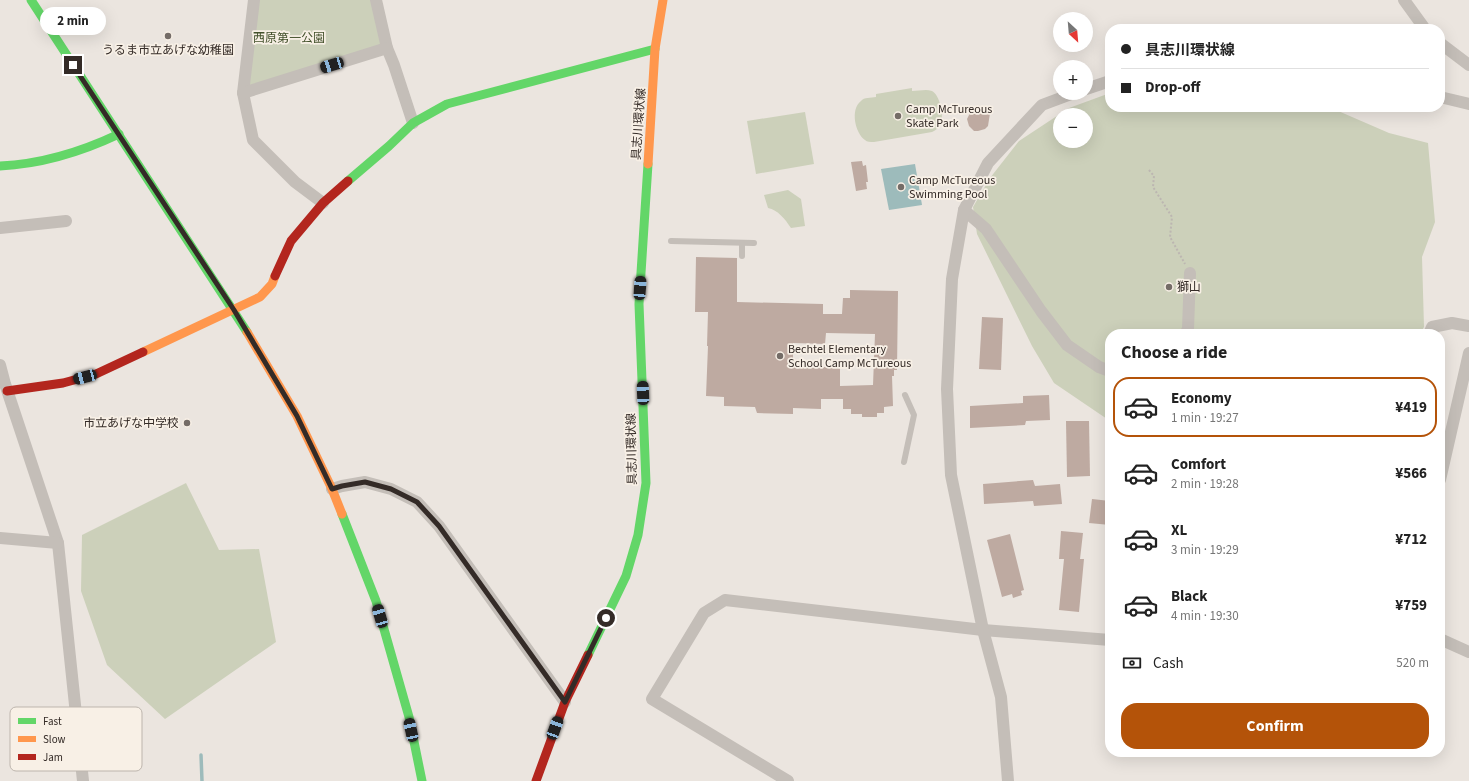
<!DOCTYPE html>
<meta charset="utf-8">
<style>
body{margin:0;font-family:"Source Sans 3","Noto Sans JP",sans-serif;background:#f6f6f6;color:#222;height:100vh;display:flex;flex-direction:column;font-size:15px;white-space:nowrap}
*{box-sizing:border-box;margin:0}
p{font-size:13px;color:#767676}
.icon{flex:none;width:22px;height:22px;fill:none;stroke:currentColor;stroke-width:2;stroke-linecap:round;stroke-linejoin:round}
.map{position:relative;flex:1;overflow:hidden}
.details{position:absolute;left:1105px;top:329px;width:340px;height:428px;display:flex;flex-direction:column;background:#fff;border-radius:16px;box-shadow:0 4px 16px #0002}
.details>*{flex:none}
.top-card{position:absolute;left:1105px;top:24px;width:340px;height:88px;border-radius:16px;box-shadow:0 4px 16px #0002;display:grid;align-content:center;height:88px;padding:0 16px;background:#fff}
.needle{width:26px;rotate:154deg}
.controls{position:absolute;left:1053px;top:12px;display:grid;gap:8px}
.controls a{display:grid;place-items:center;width:40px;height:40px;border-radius:50%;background:#fff;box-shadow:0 4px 16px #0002;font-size:20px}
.end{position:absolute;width:18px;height:18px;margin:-9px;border:5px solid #342b27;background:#fff;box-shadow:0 0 0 2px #fff}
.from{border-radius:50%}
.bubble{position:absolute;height:28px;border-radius:14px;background:#fff;box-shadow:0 4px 16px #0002;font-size:13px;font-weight:700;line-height:28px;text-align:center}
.car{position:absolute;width:12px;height:24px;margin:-12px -6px;border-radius:5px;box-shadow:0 0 3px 1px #0007;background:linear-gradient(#222 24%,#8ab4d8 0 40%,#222 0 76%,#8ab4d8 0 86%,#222 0)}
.top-card b{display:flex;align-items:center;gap:14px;height:38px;font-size:15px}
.top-card b+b{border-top:1px solid #e0e0e0}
.top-card i{width:10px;height:10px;background:#222}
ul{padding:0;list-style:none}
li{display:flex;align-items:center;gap:12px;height:60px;margin:0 8px 6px;padding:0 8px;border:2px solid transparent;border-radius:16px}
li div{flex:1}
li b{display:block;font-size:15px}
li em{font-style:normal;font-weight:700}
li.on{border-color:#b45309}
li>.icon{width:36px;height:36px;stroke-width:1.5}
h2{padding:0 16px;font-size:18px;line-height:48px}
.pay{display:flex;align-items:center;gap:10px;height:44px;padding:0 16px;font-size:15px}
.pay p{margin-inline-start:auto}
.cta{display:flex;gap:8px;margin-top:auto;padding:8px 16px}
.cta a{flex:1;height:46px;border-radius:16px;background:#b45309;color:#fff;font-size:16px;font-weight:700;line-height:46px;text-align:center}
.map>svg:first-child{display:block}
</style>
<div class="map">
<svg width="1469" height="781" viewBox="0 0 1469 781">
<rect width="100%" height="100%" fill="#ebe5df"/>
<!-- green -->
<g fill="#ccd0ba" fill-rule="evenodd">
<polygon points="254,0 376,0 387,48 243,93"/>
<path d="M912 88V91C919 91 926 89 932 91 940 95 944 116 941 124 939 128 936 130 932 132L874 142C870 142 867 142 865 140 855 133 850 109 861 101 864 97 871 98 876 97V94Z"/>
<path d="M1110 93V107H1329L1389 133 1428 143 1435 222 1422 257 1424 327 1420 334H1110V421L1054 383 1032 346 977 234 973 207 990 178 1019 141 1069 108ZM1060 115H1086V141H1060Z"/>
<polygon points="805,112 814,164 756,174 747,121"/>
<path d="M788 190 801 199 805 226 791 228C785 219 778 210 768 208L764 195Z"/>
<polygon points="186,483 219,550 259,549 276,642 165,719 107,665 81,591 82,535"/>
</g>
<!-- water -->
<polygon fill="#9dbbbb" points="915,164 922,205 889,210 881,169"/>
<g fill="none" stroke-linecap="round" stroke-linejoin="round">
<!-- stream -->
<polyline stroke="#9dbbbb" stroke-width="3.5" points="201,755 202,781"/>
</g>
<!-- building -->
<g fill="#beaaa1" fill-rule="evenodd">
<polygon points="976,109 980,109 990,113 988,126 985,129 978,131 974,131 969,126 967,119 970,113"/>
<polygon points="862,161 863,166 866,165 868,182 866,182 867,189 856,191 851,162"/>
<path d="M696 257 737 258V302L823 304V314H842L843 298H850V290L898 291 897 370H894V376H892L893 406 884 407V413H877V417H862V414H851V409H843V399H821V409L793 408V414L757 413 755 407 724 406V397L706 396 708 346H707L708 312H695ZM826 333 875 334 873 385 840 386V367H793V343L825 344Z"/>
<polygon points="982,317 1003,318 1001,370 979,369"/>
<polygon points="1049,395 1050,420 1026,421 1025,425 970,428 970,406 1023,403 1023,396"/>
<polygon points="1066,421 1089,421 1090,476 1067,477"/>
<polygon points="1033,480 1035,486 1060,484 1062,504 1034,506 1033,501 984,504 983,484"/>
<polygon points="1092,499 1110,501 1110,525 1089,523"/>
<polygon points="1061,531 1083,533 1080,559 1084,559 1079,612 1059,610 1064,559 1059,559"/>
<polygon points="1010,534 1024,590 1021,591 1022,595 1013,598 1012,594 1002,597 987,540"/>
</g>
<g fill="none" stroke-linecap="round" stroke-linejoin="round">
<!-- path -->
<polyline stroke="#bcb6b1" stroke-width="2" stroke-dasharray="2 2" stroke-linecap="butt" points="1149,170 1154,176 1153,187 1172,217 1170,237 1185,264"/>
<!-- lane -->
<g stroke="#c4beb8" stroke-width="6">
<polyline points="671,241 754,243"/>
<polyline points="742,256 742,243"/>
<polyline points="904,462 914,415 905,395"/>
</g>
<!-- street -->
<g stroke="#c4beb8" stroke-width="12">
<polyline points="254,0 243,93 253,140 295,182 323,203"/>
<polyline points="376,0 387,48 394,65 413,123"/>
<polyline points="1404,0 1425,29"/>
<polyline points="1440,43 1469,65"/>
<polyline points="1086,89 1110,81"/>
<polyline points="243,93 387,48"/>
<polyline points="1440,97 1469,104"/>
<polyline points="964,210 986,229 1041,311 1067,345 1099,367 1110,371"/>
<polyline points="0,228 66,221"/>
<polyline points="1185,334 1188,329 1190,273"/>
<polyline points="1429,334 1432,327 1452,323 1469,326"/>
<polyline points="0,365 5,384 58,543 83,781"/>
<polyline points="1440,480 1469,353"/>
<polyline points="332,489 342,486 365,482 391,489 417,502 439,526 565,702"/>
<polyline points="0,538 58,543"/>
<polyline points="1440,639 1469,652"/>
<polyline points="788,781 652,699 704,613 725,600 983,630 1110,640"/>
<polyline points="1008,781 1001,697 983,630 951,475 947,389 952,279 964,210 988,163 1042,105 1074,93"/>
</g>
<!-- fast -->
<g stroke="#63d668" stroke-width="9">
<polyline points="31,0 247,332"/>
<path d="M0 166C42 164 81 152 119 134"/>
<polyline points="348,181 389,146 413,123 447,104 655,49"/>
<polyline points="342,514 376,601 409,717 422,781"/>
<polyline points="588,655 626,576 638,535 646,483 639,304 648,164"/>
</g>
<!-- slow -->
<g stroke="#ff974d" stroke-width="9">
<polyline points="648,164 655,49 663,0"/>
<polyline points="247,332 297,416 332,489 342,514"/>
<polyline points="143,352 260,297 272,284 275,276"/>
</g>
<!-- jam -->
<g stroke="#b3261e" stroke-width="9">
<polyline points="275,276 291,241 323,203 348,181"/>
<polyline points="7,391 63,383 96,374 143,352"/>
<polyline points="536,781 565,702 588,655"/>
</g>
</g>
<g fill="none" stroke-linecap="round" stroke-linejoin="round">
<!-- route -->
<polyline stroke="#342b27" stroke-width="5" points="73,65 234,310 297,416 332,489 342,486 365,482 391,489 417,502 439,526 565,702 606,618"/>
</g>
<!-- markers -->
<g fill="#746c67" stroke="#f8f0e6" stroke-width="1.5">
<circle cx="168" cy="36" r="4"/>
<circle cx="898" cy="116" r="4"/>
<circle cx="901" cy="187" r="4"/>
<circle cx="1169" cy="287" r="4"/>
<circle cx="780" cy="356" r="4"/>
<circle cx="187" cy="423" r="4"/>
</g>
<g text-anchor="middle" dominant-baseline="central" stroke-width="3.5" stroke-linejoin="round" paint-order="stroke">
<!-- park labels -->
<g font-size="12" fill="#43512c" stroke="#f8f0e6">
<text x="289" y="38">西原第一公園</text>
</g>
<!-- poi labels -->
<g font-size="12" fill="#342b27" stroke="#f8f0e6" text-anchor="start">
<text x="168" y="50" text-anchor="middle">うるま市立あげな幼稚園</text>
<text x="906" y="109">Camp McTureous<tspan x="906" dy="14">Skate Park</tspan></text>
<text x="909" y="180">Camp McTureous<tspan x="909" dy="14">Swimming Pool</tspan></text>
<text x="1177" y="287">獅山</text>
<text x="788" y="349">Bechtel Elementary<tspan x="788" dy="14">School Camp McTureous</tspan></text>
<text x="179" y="423" text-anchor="end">市立あげな中学校</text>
</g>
<!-- street labels -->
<g font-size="12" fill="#342b27" stroke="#f8f0e6">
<text transform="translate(639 124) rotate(-86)">具志川環状線</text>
<text transform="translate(632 449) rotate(-91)">具志川環状線</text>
</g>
</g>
<!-- legend -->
<rect x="10" y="707" width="132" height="64" rx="6" fill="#f8f0e6" stroke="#bdb5ad" stroke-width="1"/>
<rect x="18" y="718" width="18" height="6" fill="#63d668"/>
<rect x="18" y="736" width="18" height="6" fill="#ff974d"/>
<rect x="18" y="754" width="18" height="6" fill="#b3261e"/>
<g font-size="11" fill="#342b27">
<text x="43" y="725">Fast</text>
<text x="43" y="743">Slow</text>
<text x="43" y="761">Jam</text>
</g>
</svg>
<div class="controls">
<a><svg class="needle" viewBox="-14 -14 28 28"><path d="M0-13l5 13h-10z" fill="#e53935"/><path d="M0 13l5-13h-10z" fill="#767676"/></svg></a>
<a>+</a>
<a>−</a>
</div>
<i class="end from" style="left:606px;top:618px"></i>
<i class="end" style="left:73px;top:65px"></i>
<div class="bubble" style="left:40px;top:7px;width:66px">2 min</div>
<i class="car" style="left:332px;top:65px;rotate:253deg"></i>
<i class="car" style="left:640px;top:288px;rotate:4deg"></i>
<i class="car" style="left:85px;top:377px;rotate:255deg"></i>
<i class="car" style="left:643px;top:393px;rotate:358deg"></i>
<i class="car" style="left:380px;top:616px;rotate:344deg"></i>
<i class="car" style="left:555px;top:728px;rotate:20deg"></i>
<i class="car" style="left:411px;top:730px;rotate:348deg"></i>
<div class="top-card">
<b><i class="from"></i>具志川環状線</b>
<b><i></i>Drop-off</b>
</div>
<section class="details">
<h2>Choose a ride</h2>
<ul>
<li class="on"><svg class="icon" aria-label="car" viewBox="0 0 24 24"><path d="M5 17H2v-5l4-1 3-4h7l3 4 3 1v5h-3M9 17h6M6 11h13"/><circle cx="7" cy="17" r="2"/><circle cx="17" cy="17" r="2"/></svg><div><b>Economy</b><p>1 min · 19:27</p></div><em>¥419</em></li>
<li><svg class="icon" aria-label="car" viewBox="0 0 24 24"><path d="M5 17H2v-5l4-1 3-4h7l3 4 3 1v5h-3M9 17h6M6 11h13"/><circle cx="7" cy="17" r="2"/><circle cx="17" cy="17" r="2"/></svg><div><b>Comfort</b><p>2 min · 19:28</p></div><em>¥566</em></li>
<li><svg class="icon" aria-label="car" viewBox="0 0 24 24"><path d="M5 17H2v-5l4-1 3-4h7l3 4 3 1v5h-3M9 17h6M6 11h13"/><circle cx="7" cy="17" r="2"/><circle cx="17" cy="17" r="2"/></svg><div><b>XL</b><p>3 min · 19:29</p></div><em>¥712</em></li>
<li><svg class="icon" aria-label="car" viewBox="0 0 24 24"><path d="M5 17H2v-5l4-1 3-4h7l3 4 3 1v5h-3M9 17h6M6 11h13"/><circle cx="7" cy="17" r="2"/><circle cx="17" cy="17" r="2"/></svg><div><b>Black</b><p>4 min · 19:30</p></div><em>¥759</em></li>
</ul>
<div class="pay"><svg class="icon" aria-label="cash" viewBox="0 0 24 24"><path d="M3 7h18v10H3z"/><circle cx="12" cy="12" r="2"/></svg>Cash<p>520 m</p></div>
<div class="cta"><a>Confirm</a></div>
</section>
</div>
